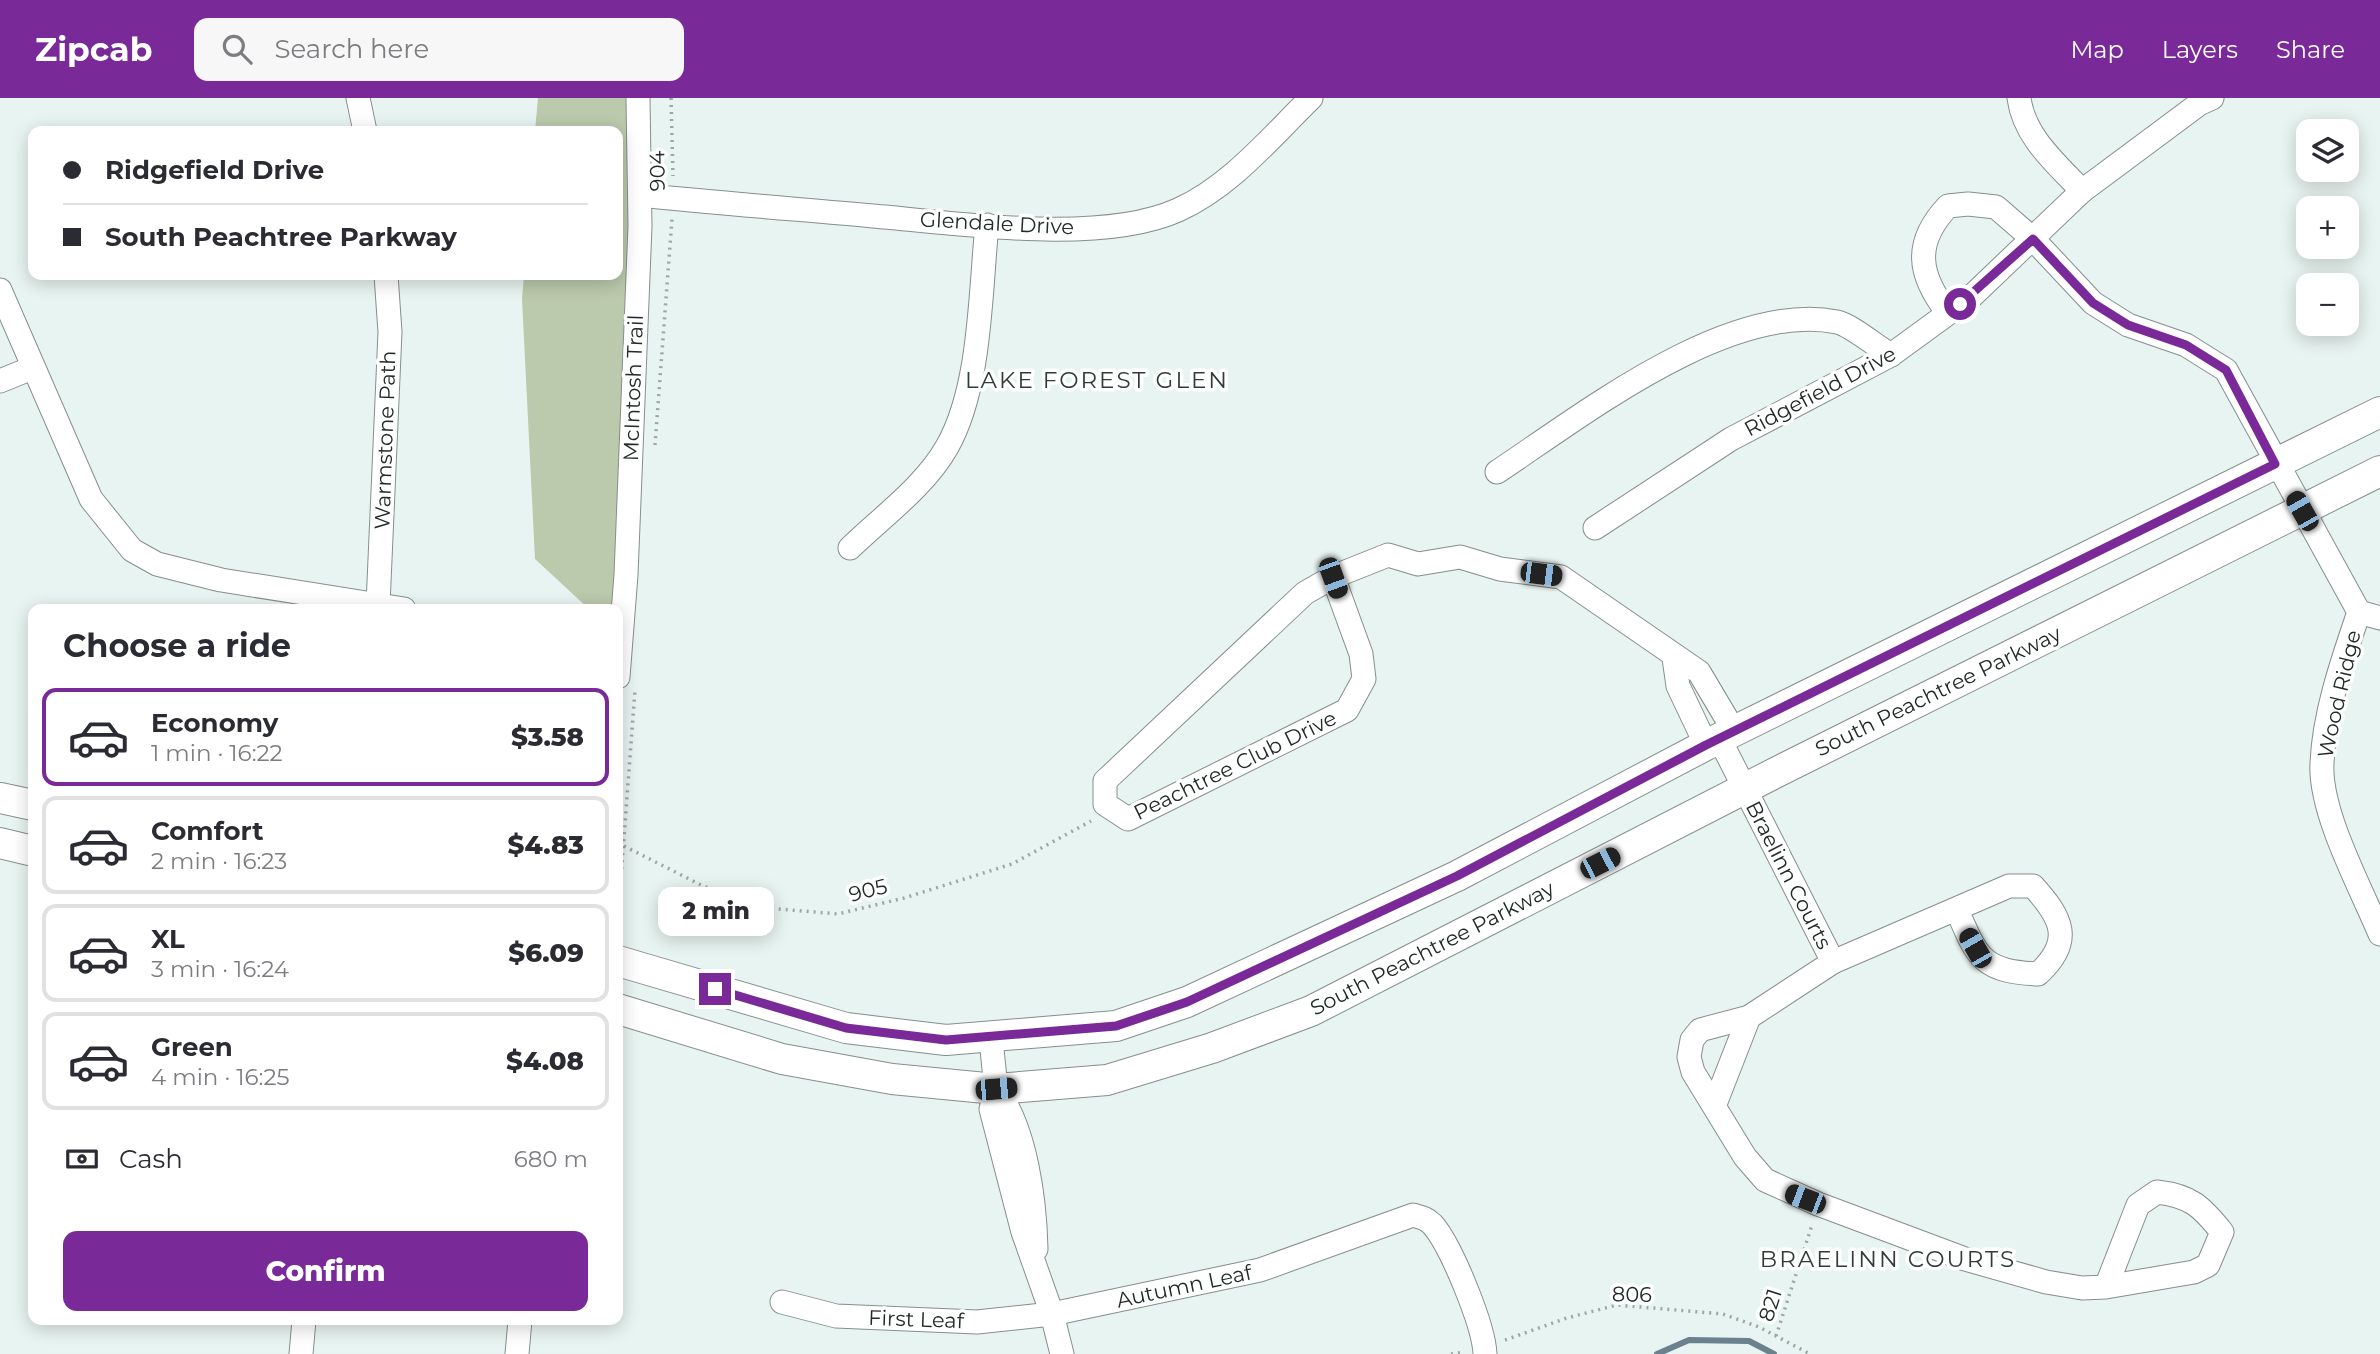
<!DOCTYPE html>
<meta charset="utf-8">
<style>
body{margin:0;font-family:Montserrat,sans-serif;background:#f7f7f7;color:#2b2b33;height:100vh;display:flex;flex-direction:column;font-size:26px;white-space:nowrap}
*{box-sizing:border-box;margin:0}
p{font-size:23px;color:#7c7c81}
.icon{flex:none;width:38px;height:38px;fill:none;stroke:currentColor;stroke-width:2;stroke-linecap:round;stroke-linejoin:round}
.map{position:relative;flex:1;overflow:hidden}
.sheet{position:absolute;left:28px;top:506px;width:595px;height:721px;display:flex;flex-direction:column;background:#fff;border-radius:14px;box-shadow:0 4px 18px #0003}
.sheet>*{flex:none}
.hud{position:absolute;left:28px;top:28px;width:595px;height:154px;border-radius:14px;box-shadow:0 4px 18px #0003;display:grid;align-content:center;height:154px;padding:0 35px;background:#fff}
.controls{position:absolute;left:2296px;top:21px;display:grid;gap:14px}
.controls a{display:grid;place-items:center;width:63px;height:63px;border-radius:14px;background:#fff;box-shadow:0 4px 18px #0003;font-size:35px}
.end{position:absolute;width:32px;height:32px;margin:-16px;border:9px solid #7a2999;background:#fff;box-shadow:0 0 0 4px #fff}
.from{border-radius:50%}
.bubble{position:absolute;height:49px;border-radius:14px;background:#fff;box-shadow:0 4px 18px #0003;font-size:23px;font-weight:800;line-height:49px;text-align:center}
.car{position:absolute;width:21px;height:42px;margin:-21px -10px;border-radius:9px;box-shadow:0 0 5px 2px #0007;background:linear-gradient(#222 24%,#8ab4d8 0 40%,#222 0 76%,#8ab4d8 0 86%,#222 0)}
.hud b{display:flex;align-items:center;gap:24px;height:66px;font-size:26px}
.hud b+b{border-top:2px solid #e1e1e2}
.hud i{width:18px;height:18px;background:#2b2b33}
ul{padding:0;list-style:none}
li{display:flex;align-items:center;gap:21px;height:98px;margin:0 14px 10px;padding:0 21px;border:4px solid #e1e1e2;border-radius:14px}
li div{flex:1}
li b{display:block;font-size:26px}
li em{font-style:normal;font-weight:800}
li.current{border-color:#7a2999}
li>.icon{width:63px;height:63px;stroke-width:1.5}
h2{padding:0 35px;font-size:32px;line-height:84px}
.pay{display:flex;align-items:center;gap:18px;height:77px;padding:0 35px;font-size:26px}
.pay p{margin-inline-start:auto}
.cta{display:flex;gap:14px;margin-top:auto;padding:14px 35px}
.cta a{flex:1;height:80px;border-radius:14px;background:#7a2999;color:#fff;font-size:28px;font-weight:800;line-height:80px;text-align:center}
header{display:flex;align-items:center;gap:42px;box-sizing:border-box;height:98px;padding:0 35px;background:#7a2999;color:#fff}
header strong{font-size:33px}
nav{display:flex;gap:38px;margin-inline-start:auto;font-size:24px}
.search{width:490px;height:63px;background:#f7f7f7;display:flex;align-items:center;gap:18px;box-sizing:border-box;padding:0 24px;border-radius:14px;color:#7c7c81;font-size:26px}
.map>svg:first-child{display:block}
</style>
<header>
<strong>Zipcab</strong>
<div class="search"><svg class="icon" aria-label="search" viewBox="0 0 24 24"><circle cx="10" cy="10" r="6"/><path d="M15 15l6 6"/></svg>Search here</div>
<nav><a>Map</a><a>Layers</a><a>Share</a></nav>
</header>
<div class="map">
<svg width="2380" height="1256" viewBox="0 0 2380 1256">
<rect width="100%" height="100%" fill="#e8f4f1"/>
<!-- forest -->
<polygon fill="#bbc9ac" points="538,0 634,0 618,511 589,511 535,461 522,201 524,177 618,177 618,33 535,33"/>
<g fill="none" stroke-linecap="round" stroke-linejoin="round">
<!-- stream -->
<polyline stroke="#6b828e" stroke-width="6" points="1657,1256 1689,1242 1749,1243 1774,1256"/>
<!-- minor casing -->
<g stroke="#858f8c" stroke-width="25">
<g id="minor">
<polyline points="358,0 365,33"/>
<path d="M2019 0C2024 39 2056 65 2082 93L2199 6 2212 0"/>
<path d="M640 97C717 105 795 111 873 118 958 125 1100 147 1178 112 1231 88 1270 40 1311 0"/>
<polyline points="0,192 91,401 132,452 157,466 221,482 404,511"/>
<path d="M1948 215C1918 177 1913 145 1948 108L1968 106 1996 109 2033 141 2093 205 2128 227 2186 247 2226 272 2359 514"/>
<polyline points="0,283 32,270"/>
<path d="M1497 374C1583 317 1729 202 1837 224 1851 227 1877 249 1891 257"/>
<polyline points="1595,430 1731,341 1891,257 1972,198 2082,93"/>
<path d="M850 450C882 419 925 388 947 349 981 289 980 196 987 127"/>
<polyline points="1333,479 1305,495 1105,683 1105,706 1128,721 1347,612 1364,581 1361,556 1333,479 1388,457 1418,466 1460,459 1500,471 1561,479 1699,574 1734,633"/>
<polyline points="378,507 390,234 386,177"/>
<path d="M2359 514C2343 561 2324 615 2322 665 2319 714 2361 790 2380 836"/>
<polyline points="2359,514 2380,520"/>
<polyline points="1674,560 1678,588 1706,647"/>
<polyline points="618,579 626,477 640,128 638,0"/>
<polyline points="1719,640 1833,864"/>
<path d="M1957 812C1978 861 1982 873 2038 876 2074 843 2062 820 2033 788H2009L1833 864 1749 919 1700 932 1692 942 1689 959 1693 974 1745 1059 1765 1082 1818 1106 1965 1161 2046 1184 2082 1190 2106 1189 2194 1174 2208 1167 2222 1134C2201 1108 2191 1098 2157 1094L2138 1107 2106 1189"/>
<polyline points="991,941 996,991 991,1011 1023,1134 1052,1216 1062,1256"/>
<path d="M996 991C1026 1030 1035 1103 1036 1151"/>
<polyline points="1715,1006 1749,919"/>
<path d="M782 1204 836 1218 977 1224 1052 1216 1260 1172 1413 1117C1420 1119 1426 1120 1432 1126 1451 1147 1484 1228 1485 1256"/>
<polyline points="301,1256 304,1222"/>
<polyline points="517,1256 520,1222"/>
</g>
</g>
<!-- major casing -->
<g stroke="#858f8c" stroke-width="32">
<g id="major">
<polyline points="0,700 33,707"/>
<polyline points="0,745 33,753"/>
<polyline points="618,863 846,930 946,942 1116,928 1187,904 1457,778 1706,647 2380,314"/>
<polyline points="618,911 782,961 892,981 996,991 1107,982 1212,950 1311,913 1779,673 2380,373"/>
</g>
</g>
<!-- path -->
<g stroke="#9da6a4" stroke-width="3.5" stroke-dasharray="2 5" stroke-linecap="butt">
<polyline points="671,0 673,78"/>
<polyline points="655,347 672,121"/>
<polyline points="624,748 703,788 767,810 838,816 904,800 1012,766 1091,723"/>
<polyline points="618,820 635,592"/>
<polyline points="1776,1238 1812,1127"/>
<polyline points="1505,1242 1567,1220 1617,1207 1723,1216 1759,1229 1810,1256"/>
<polyline points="1451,1256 1464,1254"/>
</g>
<!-- minor -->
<use href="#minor" stroke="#fff" stroke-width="23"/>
<!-- major -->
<use href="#major" stroke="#fff" stroke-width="30"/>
</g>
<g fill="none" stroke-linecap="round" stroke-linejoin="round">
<!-- route -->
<polyline stroke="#7a2999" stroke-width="9" points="715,891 846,930 946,942 1116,928 1187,904 1457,778 1706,647 2275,366 2226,272 2186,247 2128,227 2093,205 2033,141 1960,206"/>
</g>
<g text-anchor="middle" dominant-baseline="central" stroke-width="7" stroke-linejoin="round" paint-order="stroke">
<!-- street labels -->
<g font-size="21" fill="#242928" stroke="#fcfffe">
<text transform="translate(657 73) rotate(-91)">904</text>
<text transform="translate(997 125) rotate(3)">Glendale Drive</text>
<text transform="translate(633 290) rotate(-88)">McIntosh Trail</text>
<text transform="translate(1820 293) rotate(-28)">Ridgefield Drive</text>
<text transform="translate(385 342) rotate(-88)">Warmstone Path</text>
<text transform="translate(1938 593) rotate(-26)">South Peachtree Parkway</text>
<text transform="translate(2339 596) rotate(-77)">Wood Ridge</text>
<text transform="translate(1235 667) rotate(-26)">Peachtree Club Drive</text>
<text transform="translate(1789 777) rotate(63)">Braelinn Courts</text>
<text transform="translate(868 792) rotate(-14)">905</text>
<text transform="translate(1432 850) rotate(-27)">South Peachtree Parkway</text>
<text transform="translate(1184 1188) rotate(-12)">Autumn Leaf</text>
<text transform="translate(1632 1196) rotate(1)">806</text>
<text transform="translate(1770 1207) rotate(-72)">821</text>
<text transform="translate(916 1221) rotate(2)">First Leaf</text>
</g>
<!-- neighbourhood labels -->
<g font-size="23" letter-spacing="2" fill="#323b39" stroke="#fcfffe">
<text x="1097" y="282">LAKE FOREST GLEN</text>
<text x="1888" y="1161">BRAELINN COURTS</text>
</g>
</g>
</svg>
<div class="controls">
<a><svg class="icon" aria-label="layers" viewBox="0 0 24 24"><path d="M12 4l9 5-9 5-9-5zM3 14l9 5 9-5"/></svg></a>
<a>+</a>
<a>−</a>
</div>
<i class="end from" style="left:1960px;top:206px"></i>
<i class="end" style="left:715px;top:891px"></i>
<div class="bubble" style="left:658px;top:789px;width:116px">2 min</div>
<i class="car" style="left:2302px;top:413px;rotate:330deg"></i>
<i class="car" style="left:1541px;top:476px;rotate:97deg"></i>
<i class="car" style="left:1333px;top:480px;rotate:160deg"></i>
<i class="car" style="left:1600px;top:765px;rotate:63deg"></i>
<i class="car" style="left:1975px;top:850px;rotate:330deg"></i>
<i class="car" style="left:996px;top:991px;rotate:85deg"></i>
<i class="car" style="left:1805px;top:1101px;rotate:291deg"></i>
<div class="hud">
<b><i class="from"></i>Ridgefield Drive</b>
<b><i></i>South Peachtree Parkway</b>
</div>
<section class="sheet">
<h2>Choose a ride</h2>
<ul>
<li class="current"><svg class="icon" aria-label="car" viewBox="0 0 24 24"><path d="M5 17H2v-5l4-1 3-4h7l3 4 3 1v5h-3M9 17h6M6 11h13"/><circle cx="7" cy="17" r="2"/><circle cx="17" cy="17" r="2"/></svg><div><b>Economy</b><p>1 min · 16:22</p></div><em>$3.58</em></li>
<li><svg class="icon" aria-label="car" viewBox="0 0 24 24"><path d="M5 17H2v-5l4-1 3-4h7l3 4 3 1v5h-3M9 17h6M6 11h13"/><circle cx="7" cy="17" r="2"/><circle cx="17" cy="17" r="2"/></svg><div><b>Comfort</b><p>2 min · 16:23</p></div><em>$4.83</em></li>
<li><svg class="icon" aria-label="car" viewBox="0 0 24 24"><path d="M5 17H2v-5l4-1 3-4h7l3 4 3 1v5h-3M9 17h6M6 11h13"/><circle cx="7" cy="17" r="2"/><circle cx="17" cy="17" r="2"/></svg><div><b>XL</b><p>3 min · 16:24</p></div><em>$6.09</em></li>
<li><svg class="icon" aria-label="car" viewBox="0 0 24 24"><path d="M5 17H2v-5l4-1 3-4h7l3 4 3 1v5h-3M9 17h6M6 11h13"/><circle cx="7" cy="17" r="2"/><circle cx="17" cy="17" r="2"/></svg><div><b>Green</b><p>4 min · 16:25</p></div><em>$4.08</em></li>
</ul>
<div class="pay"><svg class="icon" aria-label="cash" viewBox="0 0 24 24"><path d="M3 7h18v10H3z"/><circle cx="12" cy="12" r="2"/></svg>Cash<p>680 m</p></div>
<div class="cta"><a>Confirm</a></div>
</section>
</div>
